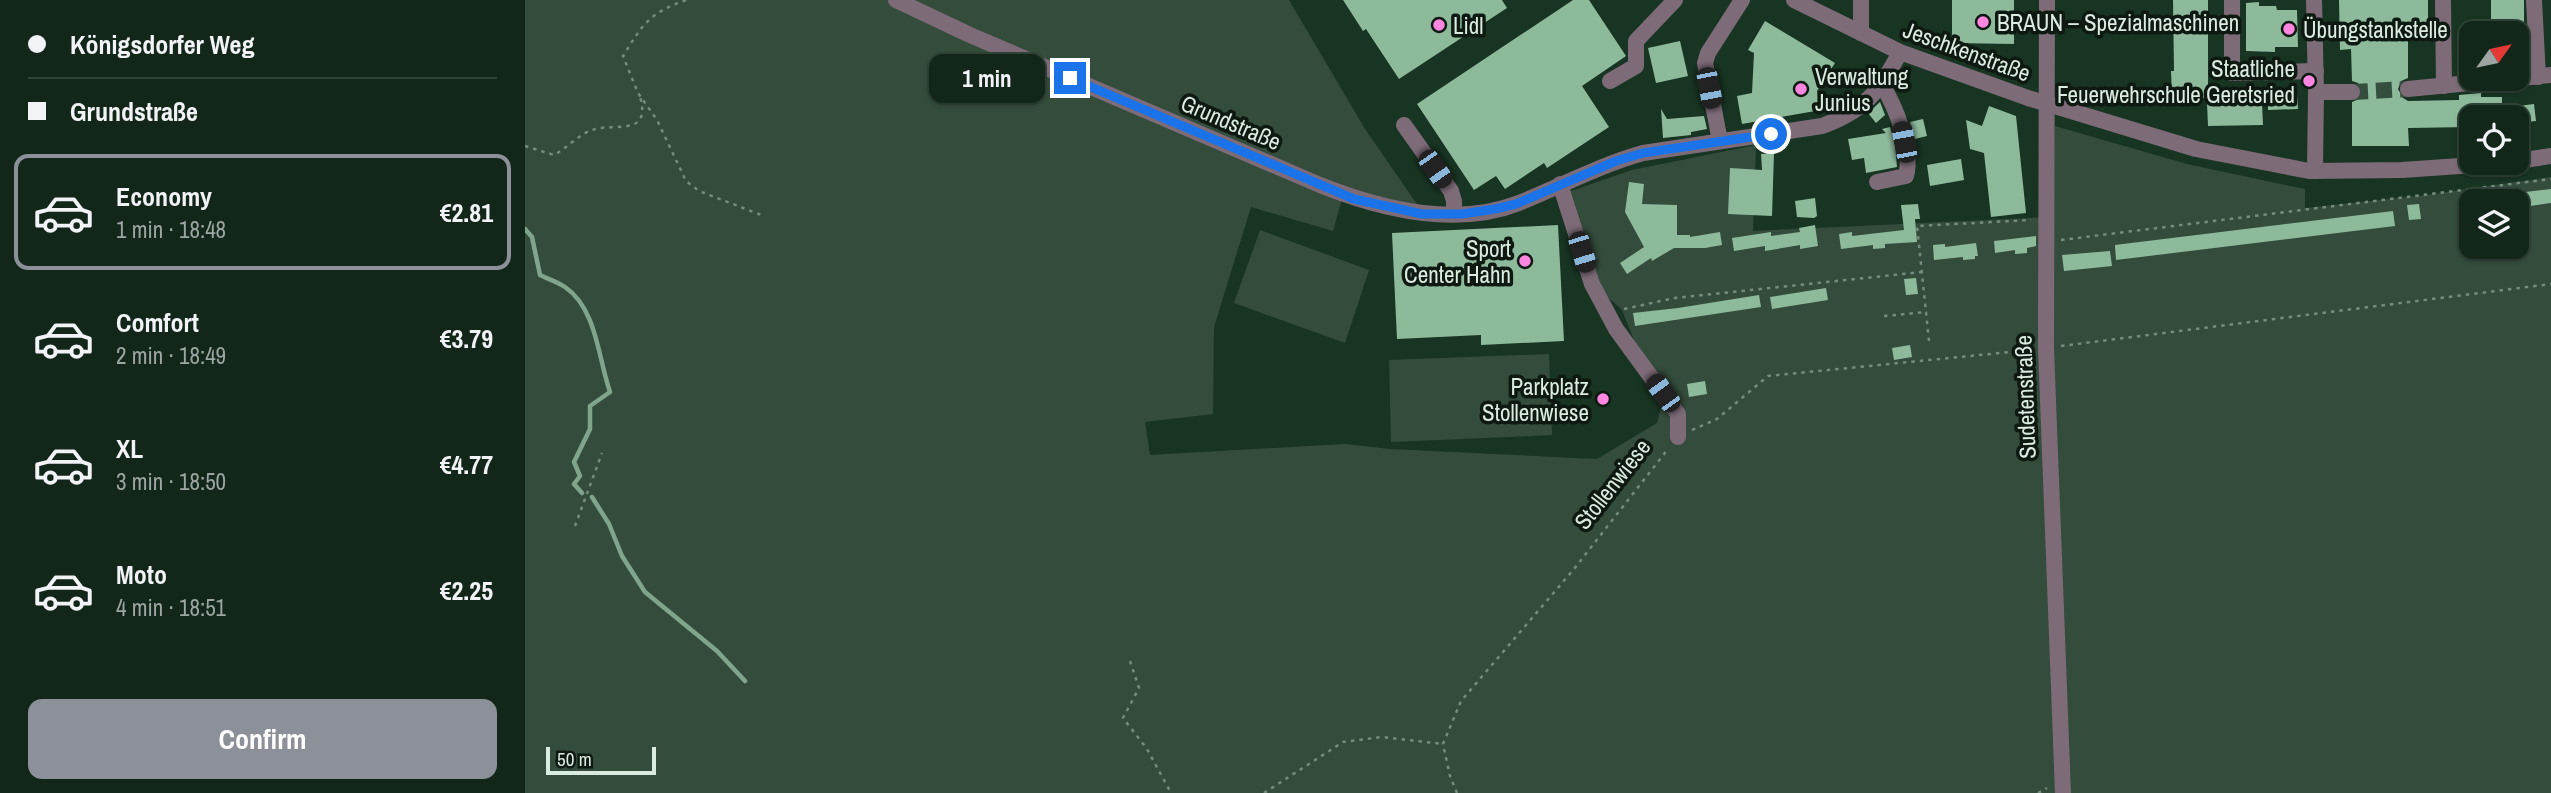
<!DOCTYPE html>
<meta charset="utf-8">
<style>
body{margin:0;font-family:"Archivo Narrow",sans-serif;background:#1f3327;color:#f1f3f6;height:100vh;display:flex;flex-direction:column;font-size:26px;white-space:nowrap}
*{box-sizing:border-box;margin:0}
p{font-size:23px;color:#9ca5a2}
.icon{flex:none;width:38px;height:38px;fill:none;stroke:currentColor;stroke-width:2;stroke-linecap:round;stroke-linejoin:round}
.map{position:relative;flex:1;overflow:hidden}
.sheet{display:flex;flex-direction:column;background:#12271a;width:525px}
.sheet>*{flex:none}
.banner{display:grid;align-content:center;height:154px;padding:0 28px;background:#12271a}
.needle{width:46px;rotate:57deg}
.controls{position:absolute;left:1934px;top:21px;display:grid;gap:14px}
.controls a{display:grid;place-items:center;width:70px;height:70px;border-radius:14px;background:#12271a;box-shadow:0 2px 5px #0004,0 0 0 2px #314439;font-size:35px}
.scale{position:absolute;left:21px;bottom:18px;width:110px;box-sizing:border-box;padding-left:7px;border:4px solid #daebdf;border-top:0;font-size:19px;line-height:24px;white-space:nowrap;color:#daebdf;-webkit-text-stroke:5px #0d1911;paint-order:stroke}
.end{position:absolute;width:32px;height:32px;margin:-16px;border:9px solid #1a73e8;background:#fff;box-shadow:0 0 0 4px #fff}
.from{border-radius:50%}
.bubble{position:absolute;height:49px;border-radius:14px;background:#12271a;box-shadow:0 2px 5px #0004,0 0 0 2px #314439;font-size:23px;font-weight:800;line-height:49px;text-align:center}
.car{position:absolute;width:21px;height:42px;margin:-21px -10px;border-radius:9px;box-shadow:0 0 5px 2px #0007;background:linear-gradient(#222 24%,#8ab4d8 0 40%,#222 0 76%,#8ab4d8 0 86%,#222 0)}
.banner b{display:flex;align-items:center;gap:24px;height:66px;font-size:26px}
.banner b+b{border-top:2px solid #314439}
.banner i{width:18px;height:18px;background:#f1f3f6}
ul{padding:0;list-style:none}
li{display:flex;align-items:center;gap:21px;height:116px;margin:0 14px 10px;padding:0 14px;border:4px solid transparent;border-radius:14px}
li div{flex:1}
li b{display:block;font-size:26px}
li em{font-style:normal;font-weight:800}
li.current{border-color:#8c9099}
li>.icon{width:63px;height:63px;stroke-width:1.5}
.button{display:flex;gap:14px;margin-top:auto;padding:14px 28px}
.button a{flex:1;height:80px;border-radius:14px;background:#8c9099;color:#fff;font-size:28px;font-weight:800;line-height:80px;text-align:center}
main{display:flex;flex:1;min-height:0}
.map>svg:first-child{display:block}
</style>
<main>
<section class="sheet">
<div class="banner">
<b><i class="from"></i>Königsdorfer Weg</b>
<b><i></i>Grundstraße</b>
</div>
<ul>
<li class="current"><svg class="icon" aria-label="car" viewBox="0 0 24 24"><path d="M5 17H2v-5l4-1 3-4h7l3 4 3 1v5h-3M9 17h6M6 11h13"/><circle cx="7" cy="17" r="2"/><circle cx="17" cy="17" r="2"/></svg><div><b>Economy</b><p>1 min · 18:48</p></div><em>€2.81</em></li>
<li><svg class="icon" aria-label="car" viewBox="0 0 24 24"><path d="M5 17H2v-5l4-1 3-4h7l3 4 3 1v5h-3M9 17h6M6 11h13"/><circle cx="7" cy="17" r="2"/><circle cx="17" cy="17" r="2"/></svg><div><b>Comfort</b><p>2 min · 18:49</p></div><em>€3.79</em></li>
<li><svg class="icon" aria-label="car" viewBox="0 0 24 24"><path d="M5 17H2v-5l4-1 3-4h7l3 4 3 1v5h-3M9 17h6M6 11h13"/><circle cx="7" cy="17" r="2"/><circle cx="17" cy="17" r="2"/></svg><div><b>XL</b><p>3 min · 18:50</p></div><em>€4.77</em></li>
<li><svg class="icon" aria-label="car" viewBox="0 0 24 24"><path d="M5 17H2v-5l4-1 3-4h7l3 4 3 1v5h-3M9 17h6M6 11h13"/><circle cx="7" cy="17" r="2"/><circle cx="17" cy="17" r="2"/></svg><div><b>Moto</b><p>4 min · 18:51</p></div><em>€2.25</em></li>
</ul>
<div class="button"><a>Confirm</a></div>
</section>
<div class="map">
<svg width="2026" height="793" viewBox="0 0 2026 793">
<rect width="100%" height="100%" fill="#183422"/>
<!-- green -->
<g fill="#344c3c" fill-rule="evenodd">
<path d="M0 0H764L840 129 894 207 820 188 808 231 726 207 689 327 688 414 620 422 625 455 820 444 865 449 1072 459 1132 423 1136 408 1097 310 1078 293 1046 191 1107 170 1231 145 1228 231 1525 217 1530 126 1662 164 1780 189V208L1901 195 2026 177V793H0ZM1946 201H1992V247H1946Z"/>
<polygon points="735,230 844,270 820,343 709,303"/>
<polygon points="1024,354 1027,435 866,442 864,360"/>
</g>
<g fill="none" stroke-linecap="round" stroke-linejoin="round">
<!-- stream -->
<g stroke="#81a48c" stroke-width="4.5">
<path d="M0 229 7 237 15 275C23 279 33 282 40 287 72 309 73 358 85 392L65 406V429L49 462 55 476 49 484 57 493"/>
<polyline points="67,497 84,524 97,556 120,592 192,651 220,681"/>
</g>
</g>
<!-- building -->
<g fill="#8eba9c">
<polygon points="818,0 977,0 982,8 874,79 841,29 838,31"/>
<polygon points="1048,0 1064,0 1101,56 1057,86 1084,127 1022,168 1019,163 980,189 971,176 949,190 892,104"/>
<polygon points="1427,0 1489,0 1489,44 1427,43"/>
<polygon points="1648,0 1683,0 1683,98 1647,98 1646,71 1649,71"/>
<polygon points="1814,0 1903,0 1903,32 1883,32 1883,78 1876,81 1873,89 1878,98 1883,101 1934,100 1934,95 1956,93 1956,97 1977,97 1977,108 2009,104 2011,121 1992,123 1992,117 1946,117 1946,127 1883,128 1884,146 1827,146 1827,102 1836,98 1837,91 1833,83 1827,81 1826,49 1815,50"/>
<polygon points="1966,0 1999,0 1999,24 1966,25"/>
<polygon points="1734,2 1734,6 1751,6 1752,10 1772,10 1773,47 1750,47 1750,52 1721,51 1721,3"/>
<polygon points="1240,21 1310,63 1292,91 1296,110 1217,124 1212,96 1227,93 1229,53 1223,50"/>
<polygon points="1155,41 1163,76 1131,83 1123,48"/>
<polygon points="1772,95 1773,109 1743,110 1743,96"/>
<polygon points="1355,102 1360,115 1351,123 1343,113"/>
<polygon points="1737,102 1738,125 1683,126 1682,103"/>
<polygon points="1464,106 1491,116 1501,213 1466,217 1459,153 1445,149 1441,120 1457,126"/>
<polygon points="1136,109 1142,119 1179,116 1182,129 1166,132 1166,135 1138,138"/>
<polygon points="1398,119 1402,136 1390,139 1385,122"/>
<polygon points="1365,127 1370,144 1372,167 1341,173 1339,158 1327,160 1323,139 1361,133 1357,129"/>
<polygon points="1249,153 1247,216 1203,214 1205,168 1237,170 1236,154"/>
<polygon points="1436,159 1439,180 1405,186 1402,165"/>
<polygon points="1104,182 1119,184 1117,204 1152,205 1152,235 1165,235 1165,237 1195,232 1197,245 1180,248 1149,248 1127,261 1126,258 1102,274 1095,263 1119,247 1100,212"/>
<polygon points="2026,189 2026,203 1992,208 1992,193"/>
<polygon points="1290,198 1292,216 1289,218 1272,217 1270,201"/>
<polygon points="1393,204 1395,219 1390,219 1392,242 1360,244 1360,248 1348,249 1348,245 1316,249 1314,234 1327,232 1327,236 1379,230 1376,205"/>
<polygon points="1894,204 1896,219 1884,220 1882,205"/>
<polygon points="1868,211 1870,226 1591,260 1590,245"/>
<polygon points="1033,225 1039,341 956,345 956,335 872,339 867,233"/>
<polygon points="1290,225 1293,246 1275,249 1275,245 1240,251 1240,246 1209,251 1207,238 1246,232 1246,236 1275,232 1274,228"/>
<polygon points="1511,236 1511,246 1502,248 1502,253 1490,254 1490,250 1470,253 1469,241"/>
<polygon points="1451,243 1453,256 1450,256 1450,259 1438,260 1438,257 1409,260 1408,245 1420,244 1420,247"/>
<polygon points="1585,251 1587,266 1539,271 1537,255"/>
<polygon points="1391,278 1393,294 1381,295 1379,279"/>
<polygon points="1301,288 1303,300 1247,309 1245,297"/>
<polygon points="1234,295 1236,307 1110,326 1108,313 1153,308"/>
<polygon points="1385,345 1387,357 1369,360 1367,348"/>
<polygon points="1180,381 1182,394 1164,397 1162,384"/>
</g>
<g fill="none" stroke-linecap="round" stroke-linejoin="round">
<!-- minor-tunnel -->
<polyline stroke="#354f3e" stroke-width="16" stroke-dasharray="16 8" stroke-linecap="butt" points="1827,92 1883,89"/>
<!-- path -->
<g stroke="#758c7c" stroke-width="2.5" stroke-dasharray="3.5 5" stroke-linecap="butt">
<path d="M161 0C124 13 118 24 98 56L113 93 132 120 161 181 174 191 239 216"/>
<path d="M0 146 29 155C42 148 53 135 67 130 88 122 127 138 115 97"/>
<polyline points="1536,240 2026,179"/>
<polyline points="1099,309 1150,298 1397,272"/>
<polyline points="1359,316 1402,312"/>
<polyline points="1404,341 1392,226 1506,220"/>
<polyline points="1536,346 2026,284"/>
<polyline points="1167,430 1192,419 1243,376 1505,350"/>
<polyline points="50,526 77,453"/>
<polyline points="605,661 614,688 598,718 622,749 646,793"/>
<polyline points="739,793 818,742 857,737 918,744"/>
<polyline points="932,793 925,776 918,744 936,701 1049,569 1143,449"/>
<polyline points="1513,793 1522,788"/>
</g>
<!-- minor -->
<g stroke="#7d6b78" stroke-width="16">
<path d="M371 0 445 35 795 185C855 209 930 228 994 203 1036 186 1075 165 1118 153L1297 126C1339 111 1355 91 1375 52"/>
<polyline points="1269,0 1375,52 1503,98 1671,149 1784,171 1877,170 1978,163"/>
<polyline points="1336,0 1336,33"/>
<polyline points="1522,0 1521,348 1538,793"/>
<polyline points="1707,0 1707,73 1791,71"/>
<polyline points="1789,0 1791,92 1827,92"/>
<polyline points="1918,0 1919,86"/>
<polyline points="2009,0 2013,77"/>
<polyline points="1085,81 1111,66 1111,41 1150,0"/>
<polyline points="1883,89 2026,75"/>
<polyline points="879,125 926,191 929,201 929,214"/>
<polyline points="1195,141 1180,63 1183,53 1217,0"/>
<polyline points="1992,161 2026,156"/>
<polyline points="1790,171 1791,92"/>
<path d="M1352 182 1381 176C1388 150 1371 107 1357 85"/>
<polyline points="1035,184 1067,284 1091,329 1153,414 1153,437"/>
</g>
</g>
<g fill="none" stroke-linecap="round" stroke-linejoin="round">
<!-- route -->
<polyline stroke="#1a73e8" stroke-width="9" points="545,78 829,199 897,214 937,214 970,209 991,204 1091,161 1118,153 1246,134"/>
</g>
<!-- markers -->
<g fill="#fd86e1" stroke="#0d1911" stroke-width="2.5">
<circle cx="1458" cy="22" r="7"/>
<circle cx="914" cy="25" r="7"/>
<circle cx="1764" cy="29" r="7"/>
<circle cx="1784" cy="81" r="7"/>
<circle cx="1276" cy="89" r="7"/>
<circle cx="1000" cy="261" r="7"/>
<circle cx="1078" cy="399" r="7"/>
</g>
<g text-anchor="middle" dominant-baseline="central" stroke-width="7" stroke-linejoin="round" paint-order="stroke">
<!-- poi labels -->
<g font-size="23" fill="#daebdf" stroke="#0d1911" text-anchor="start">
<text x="1472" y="22">BRAUN – Spezialmaschinen</text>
<text x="928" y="25">Lidl</text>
<text x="1778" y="29">Übungstankstelle</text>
<text x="1770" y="68" text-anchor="end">Staatliche<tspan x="1770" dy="26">Feuerwehrschule Geretsried</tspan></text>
<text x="1290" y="76">Verwaltung<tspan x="1290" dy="26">Junius</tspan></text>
<text x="986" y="248" text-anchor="end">Sport<tspan x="986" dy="26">Center Hahn</tspan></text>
<text x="1064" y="386" text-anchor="end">Parkplatz<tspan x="1064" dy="26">Stollenwiese</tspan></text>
</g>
<!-- street labels -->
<g font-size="23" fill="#daebdf" stroke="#0d1911">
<text transform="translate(1442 51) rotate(20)">Jeschkenstraße</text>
<text transform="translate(706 122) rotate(23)">Grundstraße</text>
<text transform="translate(1500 397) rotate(-92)">Sudetenstraße</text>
<text transform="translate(1087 484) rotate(-52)">Stollenwiese</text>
</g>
</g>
</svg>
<div class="controls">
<a><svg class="needle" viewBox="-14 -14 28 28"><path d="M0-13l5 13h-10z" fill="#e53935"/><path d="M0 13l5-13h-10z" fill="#9ca5a2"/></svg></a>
<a><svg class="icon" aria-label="locate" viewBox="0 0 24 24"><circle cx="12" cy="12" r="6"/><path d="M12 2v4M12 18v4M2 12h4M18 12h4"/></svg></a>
<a><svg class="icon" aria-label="layers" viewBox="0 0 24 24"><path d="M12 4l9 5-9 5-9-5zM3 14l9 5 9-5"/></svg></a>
</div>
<div class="scale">50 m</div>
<i class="end from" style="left:1246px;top:134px"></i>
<i class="end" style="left:545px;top:78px"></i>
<div class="bubble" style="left:404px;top:54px;width:116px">1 min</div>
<i class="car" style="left:1184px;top:88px;rotate:169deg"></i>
<i class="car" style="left:1379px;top:142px;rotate:349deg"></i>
<i class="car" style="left:910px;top:169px;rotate:145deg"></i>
<i class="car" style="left:1057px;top:252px;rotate:163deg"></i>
<i class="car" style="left:1138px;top:393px;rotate:324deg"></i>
</div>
</main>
